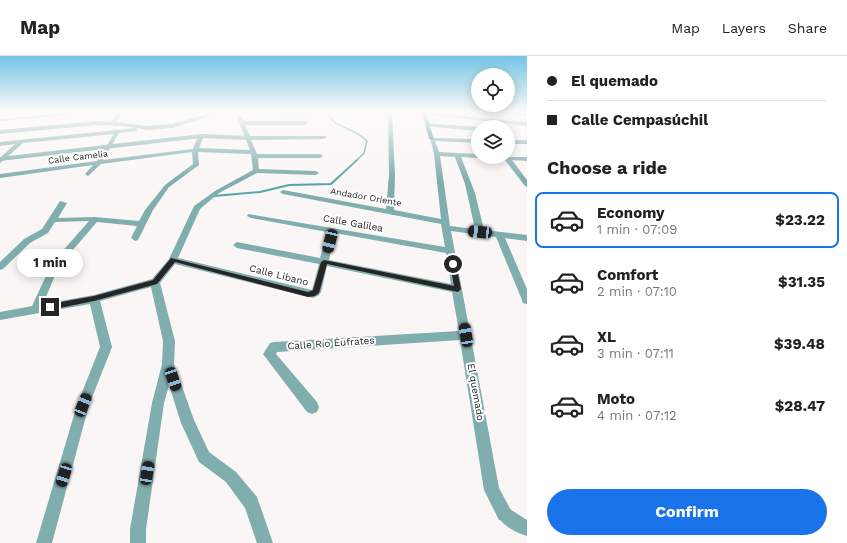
<!DOCTYPE html>
<meta charset="utf-8">
<style>
body{margin:0;font-family:"Work Sans",sans-serif;background:#f6f6f6;color:#222;height:100vh;display:flex;flex-direction:column;font-size:15px;white-space:nowrap}
*{box-sizing:border-box;margin:0}
p{font-size:13px;color:#767676}
.icon{flex:none;width:22px;height:22px;fill:none;stroke:currentColor;stroke-width:2;stroke-linecap:round;stroke-linejoin:round}
.map{position:relative;flex:1;overflow:hidden}
.sheet{display:flex;flex-direction:column;background:#fff;width:320px}
.sheet>*{flex:none}
.top-card{display:grid;align-content:center;height:88px;padding:0 20px;background:#fff}
.controls{position:absolute;left:471px;top:12px;display:grid;gap:8px}
.controls a{display:grid;place-items:center;width:44px;height:44px;border-radius:50%;background:#fff;box-shadow:0 2px 10px #0003;font-size:20px}
.end{position:absolute;width:18px;height:18px;margin:-9px;border:5px solid #262424;background:#fff;box-shadow:0 0 0 2px #fff}
.from{border-radius:50%}
.bubble{position:absolute;height:28px;border-radius:14px;background:#fff;box-shadow:0 2px 10px #0003;font-size:13px;font-weight:700;line-height:28px;text-align:center}
.car{position:absolute;width:12px;height:24px;margin:-12px -6px;border-radius:5px;box-shadow:0 0 3px 1px #0007;background:linear-gradient(#222 24%,#8ab4d8 0 40%,#222 0 76%,#8ab4d8 0 86%,#222 0)}
.top-card b{display:flex;align-items:center;gap:14px;height:38px;font-size:15px}
.top-card b+b{border-top:1px solid #e0e0e0}
.top-card i{width:10px;height:10px;background:#222}
ul{padding:0;list-style:none}
li{display:flex;align-items:center;gap:12px;height:56px;margin:0 8px 6px;padding:0 12px;border:2px solid transparent;border-radius:8px}
li div{flex:1}
li b{display:block;font-size:15px}
li em{font-style:normal;font-weight:700}
li.on{border-color:#1a73e8}
li>.icon{width:36px;height:36px;stroke-width:1.5}
h2{padding:0 20px;font-size:18px;line-height:48px}
.action{display:flex;gap:8px;margin-top:auto;padding:8px 20px}
.action a{flex:1;height:46px;border-radius:24px;background:#1a73e8;color:#fff;font-size:16px;font-weight:700;line-height:46px;text-align:center}
header{display:flex;align-items:center;gap:24px;box-sizing:border-box;height:56px;padding:0 20px;background:#fff;border-bottom:1px solid #e0e0e0}
header strong{font-size:19px}
nav{display:flex;gap:22px;margin-inline-start:auto;font-size:14px}
main{display:flex;flex:1;min-height:0}
.map>svg:first-child{display:block}
</style>
<header>
<strong>Map</strong>
<nav><a>Map</a><a>Layers</a><a>Share</a></nav>
</header>
<main>
<div class="map">
<svg width="527" height="487" viewBox="0 0 527 487">
<rect width="100%" height="100%" fill="#faf6f5"/>
<g fill="none" stroke-linecap="round" stroke-linejoin="round">
<!-- stream-far1 -->
<path stroke="#53a6a7" stroke-width="1.5" d="M328 56C332 70 345 70 356 77 360 79 364 82 367 85L364 97 356 105"/>
<!-- stream -->
<polyline stroke="#53a6a7" stroke-width="2" points="214,140 260,136 289,129 331,128 357,104"/>
<!-- minor -->
<g fill="#80adad" fill-rule="evenodd">
<polygon points="80,56 100,56 0,65 0,63"/>
<polygon points="119,56 123,56 116,66 147,70 172,68 216,56 223,56 172,72 147,74 123,70 98,69 0,78 0,74 98,65 111,66"/>
<path d="M235 56 312 57 310 59 240 58 244 65H305L308 67 305 69H245L250 80H326L327 81 324 83 251 84 257 98H320L323 100 320 102H258L259 113 316 115 319 117 316 119 257 117 219 137 200 153 178 202 312 234 319 208 237 192 233 189 237 186 320 202 327 176 251 162 247 160 248 158 445 191 441 168 283 138 280 136 283 134 386 153 389 119 388 56H392L395 119 394 154 441 163 434 98 430 82 478 83V87L435 85 439 96 478 98V101H527V105L512 104 527 124V131L525 130 505 104 461 101 475 137 484 174 527 179V185L505 182 527 233V248L523 247 522 244 496 181 451 175 499 432 513 458 511 464 505 466 499 464 484 434 460 284 277 296 276 298 317 346 319 351 317 356 312 358 307 356 263 298 270 287 274 286 459 275 452 236 327 210 321 236 319 239 313 242 175 208 160 227 175 285 174 308 194 364 209 396 236 416 257 441 273 487H257L245 452 226 426 199 406 181 367 169 329 164 347 146 473V487H130V473L152 347 162 308 163 285 151 231 100 245 112 291 89 349 52 487H36L77 349 100 291 90 248 0 264V256L32 250 52 207 89 165 55 166 48 177 30 187 3 213 0 214V206L24 183 42 173 60 145 67 147 58 162 95 161 139 165 145 154 165 129 193 108 192 96 101 108 88 120 85 118 93 109 0 122V118L97 105 114 78 23 87 0 107V102L15 88 0 90V86L135 72 137 73V75L119 77 103 104 193 93 198 80 201 78 204 80 199 92 250 94ZM198 96 251 98 253 114 215 135 194 150 169 203 152 223 94 239 43 248 59 210 97 166 137 170 131 182 135 185 138 184 153 154 169 131 199 109ZM440 100 455 101 465 128 475 173 450 170ZM335 177 446 197 451 228 329 204Z"/>
<polygon points="422,56 527,66 527,70 424,58"/>
<polygon points="492,56 527,58 527,60 494,57"/>
<polygon points="427,67 478,71 478,75 425,70"/>
<rect x="508" y="84" width="19" height="4"/>
</g>
<!-- tertiary -->
<g fill="#80adad" fill-rule="evenodd">
<polygon points="201,78 249,80 252,82 249,84 201,82 0,105 0,101"/>
<path d="M505 450 527 464V480C516 477 501 469 497 458L499 452Z"/>
</g>
<!-- secondary -->
<polygon fill="#3f8889" fill-rule="evenodd" points="422,56 426,56 434,84 429,83"/>
</g>
<!-- sky -->
<linearGradient id="sky" x2="0" y2="1"><stop stop-color="#74c4e4"/><stop offset="0.45" stop-color="#fdfbfa"/><stop offset="1" stop-color="#fdfbfa" stop-opacity="0"/></linearGradient>
<rect width="527" height="124" fill="url(#sky)"/>
<!-- route -->
<polygon fill="#262424" points="171,202 308,236 313,234 321,206 324,204 454,230 450,208 453,206 456,208 461,233 458,236 327,208 319,237 315,240 308,241 175,206 157,228 94,245 50,254 47,251 50,248 94,240 153,224"/>
<g text-anchor="middle" dominant-baseline="central" stroke-width="4" stroke-linejoin="round" paint-order="stroke">
<!-- far-street labels -->
<g font-size="9" fill="#262424" stroke="#fff">
<text transform="translate(78 101) rotate(-7)">Calle Camelia</text>
<text transform="translate(366 141) rotate(10)">Andador Oriente</text>
</g>
<!-- street labels -->
<g font-size="10" fill="#262424" stroke="#fff">
<text transform="translate(353 167) rotate(10)">Calle Galilea</text>
<text transform="translate(279 219) rotate(14)">Calle Libano</text>
<text transform="translate(331 287) rotate(-4)">Calle Río Éufrates</text>
<text transform="translate(476 336) rotate(80)">El quemado</text>
</g>
</g>
</svg>
<div class="controls">
<a><svg class="icon" aria-label="locate" viewBox="0 0 24 24"><circle cx="12" cy="12" r="6"/><path d="M12 2v4M12 18v4M2 12h4M18 12h4"/></svg></a>
<a><svg class="icon" aria-label="layers" viewBox="0 0 24 24"><path d="M12 4l9 5-9 5-9-5zM3 14l9 5 9-5"/></svg></a>
</div>
<i class="end from" style="left:453px;top:208px"></i>
<i class="end" style="left:50px;top:251px"></i>
<div class="bubble" style="left:17px;top:193px;width:66px">1 min</div>
<i class="car" style="left:480px;top:176px;rotate:276deg"></i>
<i class="car" style="left:330px;top:185px;rotate:194deg"></i>
<i class="car" style="left:466px;top:279px;rotate:350deg"></i>
<i class="car" style="left:173px;top:323px;rotate:161deg"></i>
<i class="car" style="left:83px;top:349px;rotate:22deg"></i>
<i class="car" style="left:147px;top:417px;rotate:9deg"></i>
<i class="car" style="left:64px;top:419px;rotate:197deg"></i>
</div>
<section class="sheet">
<div class="top-card">
<b><i class="from"></i>El quemado</b>
<b><i></i>Calle Cempasúchil</b>
</div>
<h2>Choose a ride</h2>
<ul>
<li class="on"><svg class="icon" aria-label="car" viewBox="0 0 24 24"><path d="M5 17H2v-5l4-1 3-4h7l3 4 3 1v5h-3M9 17h6M6 11h13"/><circle cx="7" cy="17" r="2"/><circle cx="17" cy="17" r="2"/></svg><div><b>Economy</b><p>1 min · 07:09</p></div><em>$23.22</em></li>
<li><svg class="icon" aria-label="car" viewBox="0 0 24 24"><path d="M5 17H2v-5l4-1 3-4h7l3 4 3 1v5h-3M9 17h6M6 11h13"/><circle cx="7" cy="17" r="2"/><circle cx="17" cy="17" r="2"/></svg><div><b>Comfort</b><p>2 min · 07:10</p></div><em>$31.35</em></li>
<li><svg class="icon" aria-label="car" viewBox="0 0 24 24"><path d="M5 17H2v-5l4-1 3-4h7l3 4 3 1v5h-3M9 17h6M6 11h13"/><circle cx="7" cy="17" r="2"/><circle cx="17" cy="17" r="2"/></svg><div><b>XL</b><p>3 min · 07:11</p></div><em>$39.48</em></li>
<li><svg class="icon" aria-label="car" viewBox="0 0 24 24"><path d="M5 17H2v-5l4-1 3-4h7l3 4 3 1v5h-3M9 17h6M6 11h13"/><circle cx="7" cy="17" r="2"/><circle cx="17" cy="17" r="2"/></svg><div><b>Moto</b><p>4 min · 07:12</p></div><em>$28.47</em></li>
</ul>
<div class="action"><a>Confirm</a></div>
</section>
</main>
